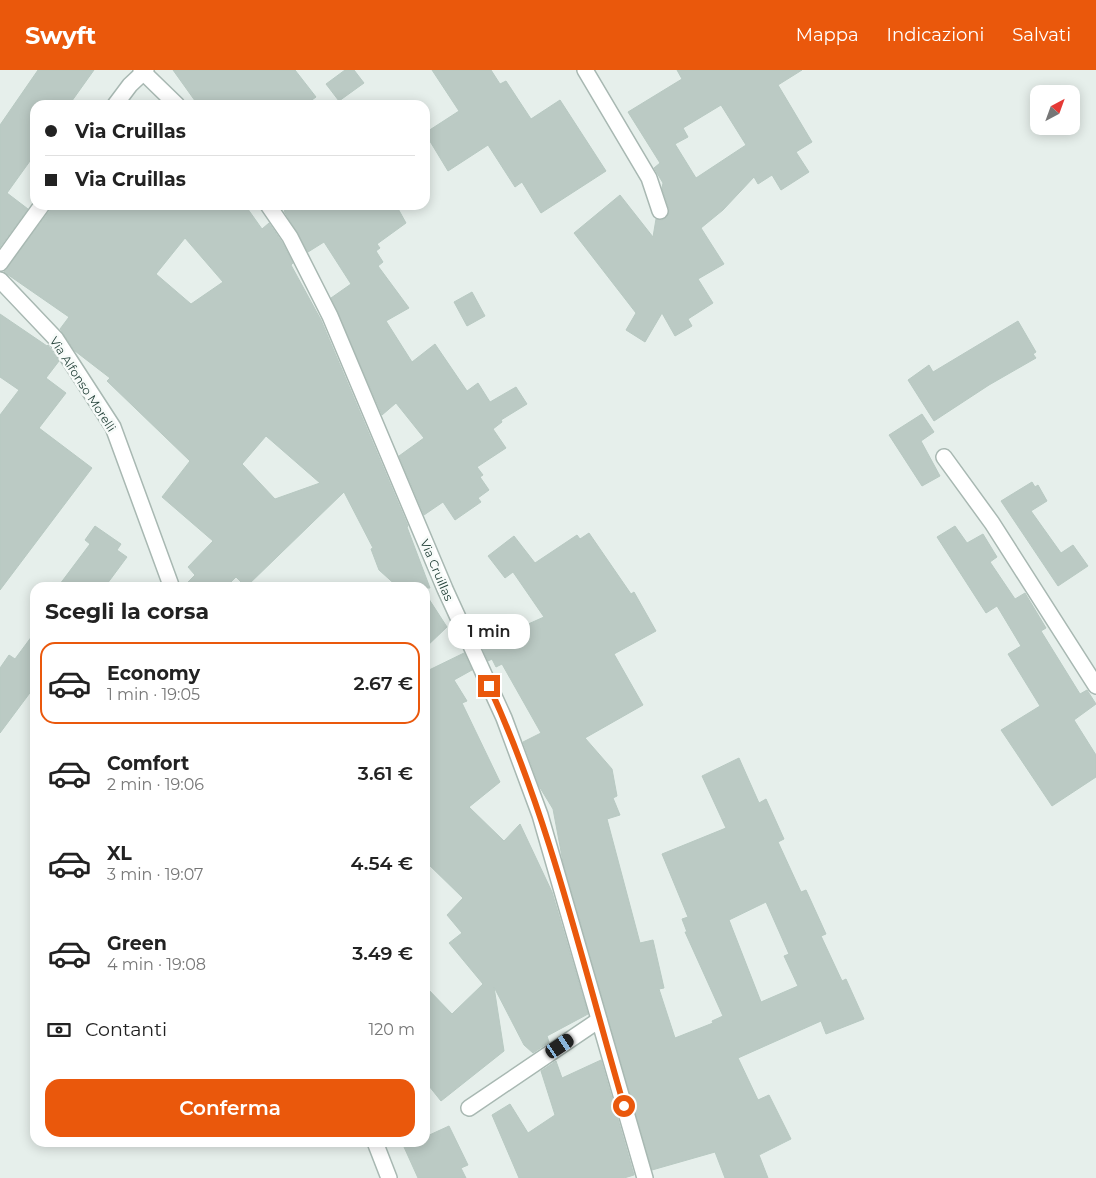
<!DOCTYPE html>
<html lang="it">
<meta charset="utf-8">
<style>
body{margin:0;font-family:Montserrat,sans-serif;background:#f2f2f2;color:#222;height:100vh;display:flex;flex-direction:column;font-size:19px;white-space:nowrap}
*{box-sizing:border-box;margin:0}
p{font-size:16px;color:#767676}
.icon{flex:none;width:28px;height:28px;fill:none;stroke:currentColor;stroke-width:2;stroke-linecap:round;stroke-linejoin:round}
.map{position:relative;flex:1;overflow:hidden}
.details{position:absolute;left:30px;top:512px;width:400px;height:565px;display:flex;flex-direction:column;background:#fff;border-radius:15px;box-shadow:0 2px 12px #0003}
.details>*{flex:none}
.top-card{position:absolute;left:30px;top:30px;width:400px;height:110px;border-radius:15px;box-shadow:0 2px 12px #0003;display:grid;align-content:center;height:110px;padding:0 15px;background:#fff}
.needle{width:32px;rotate:41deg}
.controls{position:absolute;left:1030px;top:15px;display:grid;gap:10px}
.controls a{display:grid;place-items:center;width:50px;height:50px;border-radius:10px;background:#fff;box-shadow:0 2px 12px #0003;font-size:25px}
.end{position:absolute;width:22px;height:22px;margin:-11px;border:6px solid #ea580c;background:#fff;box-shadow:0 0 0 2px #fff}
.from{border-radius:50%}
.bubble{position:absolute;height:35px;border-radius:15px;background:#fff;box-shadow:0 2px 12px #0003;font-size:16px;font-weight:600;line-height:35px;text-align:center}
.car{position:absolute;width:15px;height:30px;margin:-15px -8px;border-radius:6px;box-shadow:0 0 4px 1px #0007;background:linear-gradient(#222 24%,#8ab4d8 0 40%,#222 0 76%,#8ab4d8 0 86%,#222 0)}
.top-card b{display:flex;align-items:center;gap:18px;height:48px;font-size:19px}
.top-card b+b{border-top:1px solid #e0e0e0}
.top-card i{width:12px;height:12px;background:#222}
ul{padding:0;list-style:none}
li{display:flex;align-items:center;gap:15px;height:82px;margin:0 10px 8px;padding:0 5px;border:2px solid transparent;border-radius:15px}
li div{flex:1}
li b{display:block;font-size:19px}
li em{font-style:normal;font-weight:600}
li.current{border-color:#ea580c}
li>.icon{width:45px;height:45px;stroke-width:1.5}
h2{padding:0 15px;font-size:22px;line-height:60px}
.pay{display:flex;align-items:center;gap:12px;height:55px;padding:0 15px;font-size:19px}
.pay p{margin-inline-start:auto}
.cta{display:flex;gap:10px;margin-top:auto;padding:10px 15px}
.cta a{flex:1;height:58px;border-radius:15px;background:#ea580c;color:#fff;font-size:20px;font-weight:600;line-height:58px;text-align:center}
header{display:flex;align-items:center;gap:30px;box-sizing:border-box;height:70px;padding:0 25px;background:#ea580c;color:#fff}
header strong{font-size:24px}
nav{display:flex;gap:28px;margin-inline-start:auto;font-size:18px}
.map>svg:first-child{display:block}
</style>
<header>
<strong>Swyft</strong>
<nav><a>Mappa</a><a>Indicazioni</a><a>Salvati</a></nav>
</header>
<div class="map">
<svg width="1096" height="1108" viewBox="0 0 1096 1108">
<rect width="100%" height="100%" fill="#e6efeb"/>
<!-- building -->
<g fill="#bbcac4" stroke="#b8c9c2" fill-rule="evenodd">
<polygon points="38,0 94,0 69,35 35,35 35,84 7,123 28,139 0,177 0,55"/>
<polygon points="173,0 295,0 316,27 305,35 198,35"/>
<polygon points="345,0 354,0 364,13 339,31 326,14"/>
<polygon points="432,0 491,0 500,14 506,11 531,49 560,30 606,101 541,143 522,112 515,117 488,75 448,101 425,63 459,41"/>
<path d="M677 0H802L778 15 812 72 796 82 809 102 781 120 772 105 758 114 754 107 723 140 701 158 724 194 698 209 713 233 688 249 692 256 675 266 662 243 645 272 626 260 636 243 574 163 620 125 653 167 656 149 662 150 667 147 669 139 662 118 663 113 654 98 660 93 628 42 682 9ZM721 35 746 75 696 108 675 74 688 67 683 58Z"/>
<path d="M51 135H245L262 159 269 153 282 172 293 193 291 195 321 250 408 456 407 457 430 518H399L379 500 371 479 373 478 344 422 246 517 236 507 225 518H182L195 505 188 497 213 471 162 427 190 391 107 311 110 308 75 281 60 259 69 247 4 202 50 140ZM185 168 223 212 191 234 156 204ZM266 366 320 413 275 429 242 394Z"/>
<polygon points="291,135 396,135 406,153 377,174 380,178 376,181 383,192 378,196 409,238 386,251 412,292 435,274 467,321 478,313 490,332 516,317 527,334 501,350 502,352 493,359 506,378 477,397 483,405 480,407 489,420 478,428 481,432 455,450 443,432 424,445 399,386 424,368 396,333 382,345 331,228 351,214 324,172 308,182 284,141"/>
<polygon points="472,222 485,246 467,256 454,232"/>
<polygon points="0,244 47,276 48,275 59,291 46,308 66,323 39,358 92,398 0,520 0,345 19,320 0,307"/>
<polygon points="1018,251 1036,282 1033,284 1036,288 989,315 934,351 908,310 929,295 933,302"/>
<polygon points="922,344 934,362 921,371 940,406 922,416 889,365"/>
<polygon points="1032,412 1035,417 1038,415 1047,431 1031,441 1061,483 1073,475 1088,496 1058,516 1001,431"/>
<polygon points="95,456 121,474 117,480 127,487 104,518 57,518 90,474 85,470"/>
<polygon points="955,456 967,473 983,464 997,487 990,492 1015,529 1025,523 1046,558 1041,561 1080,624 1087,620 1096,634 1074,650 1096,685 1096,707 1052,736 1001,660 1040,636 1008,584 1021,576 997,536 986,543 937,467"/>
<path d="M589 463 631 524 634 522 656 561 614 584 643 635 585 668 612 699 617 726 613 728 620 745 607 749 640 873 653 870 664 918 659 919 675 968 713 953 712 951 723 946 685 862H687L682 849 688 847 662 784 726 758 702 706 739 688 759 733 766 729 784 769 778 772 801 822 806 820 826 864 821 866 842 911 846 909 864 949 826 964 821 951 738 988 758 1030 769 1025 791 1069 759 1085 768 1108H725L715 1082 652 1100 563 792 553 739 539 716 523 672 541 663 502 594 496 597 492 589 488 591 481 575 544 547 513 502 505 508 488 486 514 466 535 493 577 465 580 469ZM766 832 789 884 784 886 798 916 761 932 729 850Z"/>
<polygon points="425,523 447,557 425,578"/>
<polygon points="35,562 35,616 0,663 0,598 9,585 15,589"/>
<polygon points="464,583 472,600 454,610 467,631 462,633 500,712 469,737 504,771 520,754 552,822 588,944 547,966 549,972 533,983 524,975 494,917 504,981 441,1031 425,1011 425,916 452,944 483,914 449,873 462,863 447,845 463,828 425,791 425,602"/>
<polygon points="601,990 634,1105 624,1108 519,1108 492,1045 510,1034 528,1063 555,1045 541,1001 556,991 562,1008"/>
<polygon points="449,1056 468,1095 461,1098 466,1108 418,1108 404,1077 414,1072 425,1072 425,1067"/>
</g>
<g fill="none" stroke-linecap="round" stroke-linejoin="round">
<!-- minor casing -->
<g stroke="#a8b8b2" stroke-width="18">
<g id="minor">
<polyline points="141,0 177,35"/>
<polyline points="585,0 649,108 660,141"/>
<polyline points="115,35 130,15 146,0"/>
<polyline points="268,135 290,167 330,246 445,519 504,648 540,745 645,1108"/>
<polyline points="0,193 42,135"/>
<polyline points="0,210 56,269 113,357 172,518"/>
<polyline points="944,387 992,453 1096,616"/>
<polyline points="469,1038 599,950"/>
<polyline points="375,1072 389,1108"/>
</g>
</g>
<!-- minor -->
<use href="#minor" stroke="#fff" stroke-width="15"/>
</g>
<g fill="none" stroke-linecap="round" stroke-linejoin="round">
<!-- route -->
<path stroke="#ea580c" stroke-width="6" d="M489 616C550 749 583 895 624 1036"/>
</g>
<g text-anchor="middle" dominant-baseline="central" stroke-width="5" stroke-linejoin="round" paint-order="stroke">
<!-- street labels -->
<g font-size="12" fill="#24423a" stroke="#f7fbf9">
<text transform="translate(83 314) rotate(57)">Via Alfonso Morelli</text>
<text transform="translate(437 500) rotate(67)">Via Cruillas</text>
</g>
</g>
</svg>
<div class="controls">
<a><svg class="needle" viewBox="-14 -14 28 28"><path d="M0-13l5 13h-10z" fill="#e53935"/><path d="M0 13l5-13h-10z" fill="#767676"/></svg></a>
</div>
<i class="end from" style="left:624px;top:1036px"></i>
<i class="end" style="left:489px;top:616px"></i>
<div class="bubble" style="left:448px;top:544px;width:82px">1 min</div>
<i class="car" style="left:560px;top:976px;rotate:56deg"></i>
<div class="top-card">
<b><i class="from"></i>Via Cruillas</b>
<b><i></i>Via Cruillas</b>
</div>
<section class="details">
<h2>Scegli la corsa</h2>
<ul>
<li class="current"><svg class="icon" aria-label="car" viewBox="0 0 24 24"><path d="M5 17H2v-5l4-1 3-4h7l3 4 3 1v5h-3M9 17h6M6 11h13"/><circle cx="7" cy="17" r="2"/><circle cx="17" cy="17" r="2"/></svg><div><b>Economy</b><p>1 min · 19:05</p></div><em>2.67 €</em></li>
<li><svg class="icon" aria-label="car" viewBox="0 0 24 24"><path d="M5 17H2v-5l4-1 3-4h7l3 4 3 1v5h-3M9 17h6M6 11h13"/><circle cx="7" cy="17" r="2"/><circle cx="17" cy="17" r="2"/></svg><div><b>Comfort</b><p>2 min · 19:06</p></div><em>3.61 €</em></li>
<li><svg class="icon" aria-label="car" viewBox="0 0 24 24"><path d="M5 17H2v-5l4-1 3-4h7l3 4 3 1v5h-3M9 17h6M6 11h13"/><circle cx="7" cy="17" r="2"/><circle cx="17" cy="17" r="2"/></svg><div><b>XL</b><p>3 min · 19:07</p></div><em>4.54 €</em></li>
<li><svg class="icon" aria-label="car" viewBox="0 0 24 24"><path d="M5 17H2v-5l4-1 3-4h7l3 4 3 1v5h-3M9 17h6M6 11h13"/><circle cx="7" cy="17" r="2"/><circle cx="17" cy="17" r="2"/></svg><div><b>Green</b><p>4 min · 19:08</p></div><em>3.49 €</em></li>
</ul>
<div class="pay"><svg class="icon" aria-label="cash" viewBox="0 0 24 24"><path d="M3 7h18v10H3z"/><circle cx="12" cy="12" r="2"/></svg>Contanti<p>120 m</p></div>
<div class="cta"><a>Conferma</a></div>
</section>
</div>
